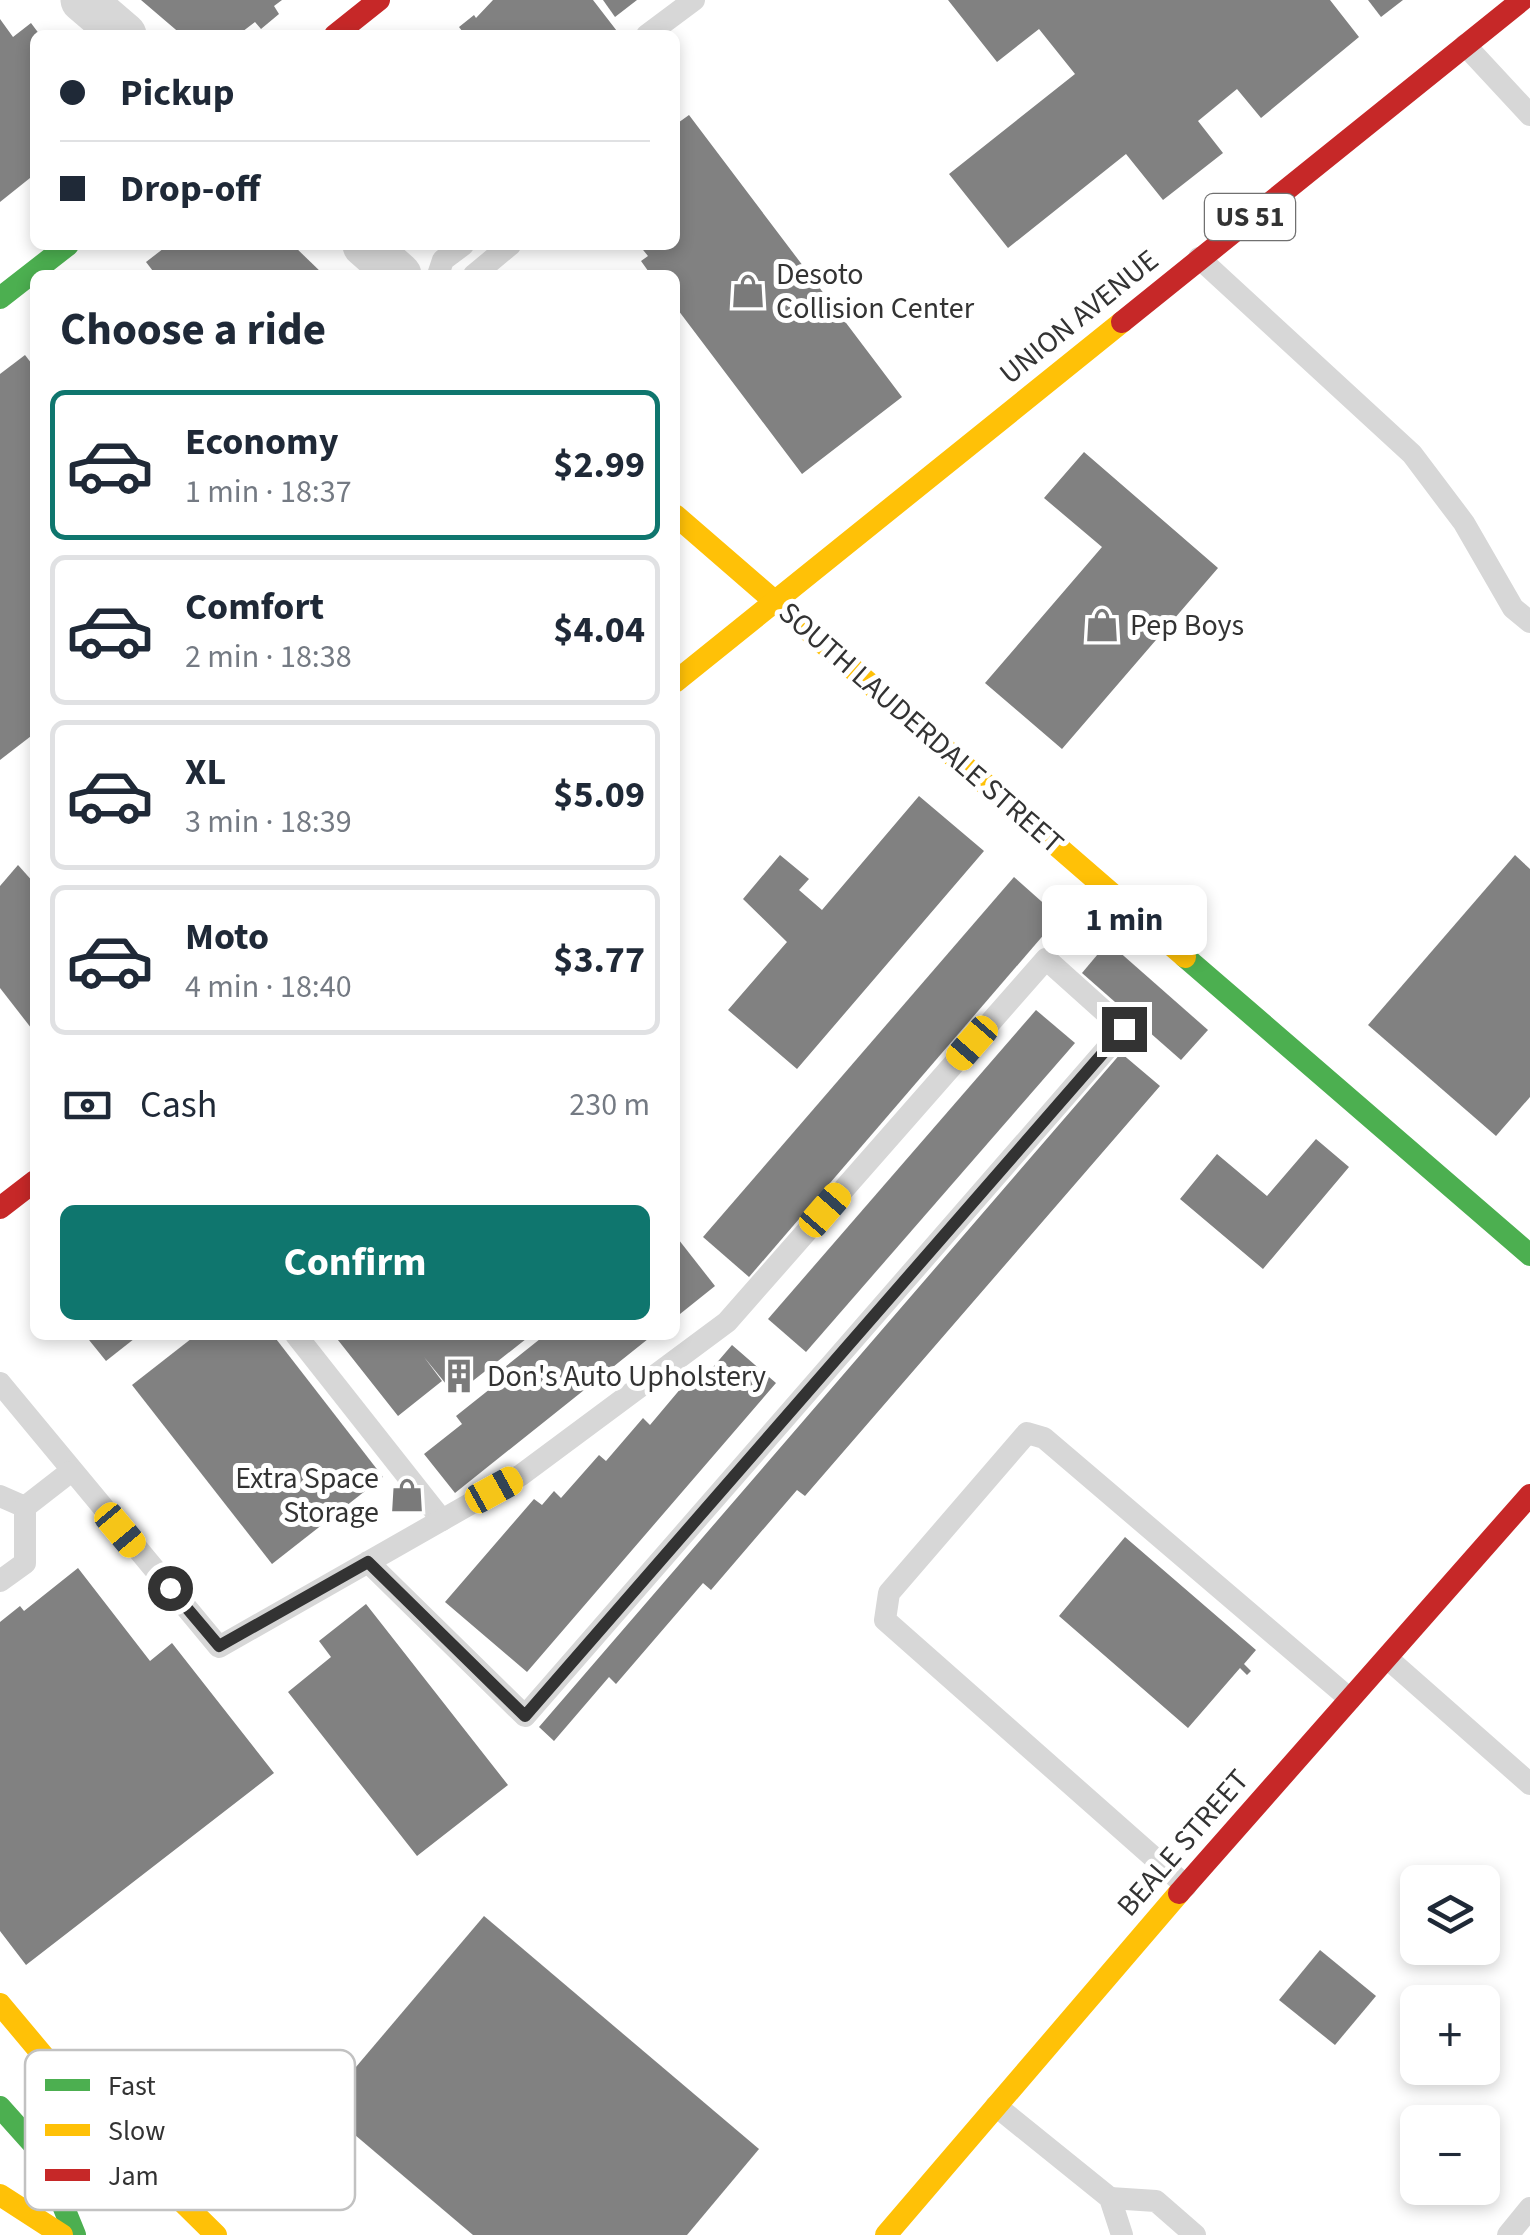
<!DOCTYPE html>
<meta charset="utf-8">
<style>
body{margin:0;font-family:"Source Sans 3",sans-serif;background:#f6f6f7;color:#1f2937;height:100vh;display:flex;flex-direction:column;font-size:38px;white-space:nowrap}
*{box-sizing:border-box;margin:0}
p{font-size:32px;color:#747a83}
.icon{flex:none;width:55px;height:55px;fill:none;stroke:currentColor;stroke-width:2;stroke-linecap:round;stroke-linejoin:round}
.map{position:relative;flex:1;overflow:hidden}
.details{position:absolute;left:30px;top:270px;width:650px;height:1070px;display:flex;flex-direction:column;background:#fff;border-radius:15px;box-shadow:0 5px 15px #0003}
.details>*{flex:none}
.banner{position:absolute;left:30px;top:30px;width:650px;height:220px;border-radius:15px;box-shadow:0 5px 15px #0003;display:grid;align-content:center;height:220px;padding:0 30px;background:#fff}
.tools{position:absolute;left:1400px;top:1865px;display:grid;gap:20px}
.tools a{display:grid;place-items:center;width:100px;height:100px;border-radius:15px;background:#fff;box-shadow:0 5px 15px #0003;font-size:50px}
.end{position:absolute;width:45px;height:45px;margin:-22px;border:12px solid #333;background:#fff;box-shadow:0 0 0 5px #fff}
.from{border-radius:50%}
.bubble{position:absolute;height:70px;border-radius:15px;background:#fff;box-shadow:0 5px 15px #0003;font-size:32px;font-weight:700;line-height:70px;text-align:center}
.car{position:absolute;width:30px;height:60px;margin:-30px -15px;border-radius:12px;box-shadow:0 0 8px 2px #0007;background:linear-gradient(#f5c518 24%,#345 0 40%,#f5c518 0 76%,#345 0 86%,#f5c518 0)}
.banner b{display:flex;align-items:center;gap:35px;height:95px;font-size:38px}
.banner b+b{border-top:2px solid #e0e1e3}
.banner i{width:25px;height:25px;background:#1f2937}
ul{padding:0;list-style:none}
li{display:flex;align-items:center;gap:30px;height:150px;margin:0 20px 15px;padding:0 10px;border:5px solid #e0e1e3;border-radius:15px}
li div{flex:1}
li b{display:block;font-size:38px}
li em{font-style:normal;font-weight:700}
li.on{border-color:#0f766e}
li>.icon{width:90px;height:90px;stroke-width:1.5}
h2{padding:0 30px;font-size:45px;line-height:120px}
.pay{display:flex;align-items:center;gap:25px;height:110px;padding:0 30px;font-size:38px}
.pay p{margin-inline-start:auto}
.primary-button{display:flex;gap:20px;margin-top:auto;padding:20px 30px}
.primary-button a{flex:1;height:115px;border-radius:15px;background:#0f766e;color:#fff;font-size:40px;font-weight:700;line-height:115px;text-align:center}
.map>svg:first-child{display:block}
</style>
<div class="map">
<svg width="1530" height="2235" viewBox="0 0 1530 2235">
<rect width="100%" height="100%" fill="#fff"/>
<!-- building -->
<g fill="#818181">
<polygon points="141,0 282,0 274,6 279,14 261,29 255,22 238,35 182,35"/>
<polygon points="493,0 593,0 620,35 456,35 462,31 459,27 474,15 476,18"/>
<polygon points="603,0 637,0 615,17"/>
<polygon points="948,0 1330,0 1359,37 1261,118 1237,89 1198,121 1223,153 1163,200 1126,154 1008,248 949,174 1075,74 1039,29 997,62"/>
<polygon points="1368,0 1403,0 1381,17"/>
<polygon points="0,19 13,37 31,23 40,35 35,35 35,174 0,202"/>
<polygon points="689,115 902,397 802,474 675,306 675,275 651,275 641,261 648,256 639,245 675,245 675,125"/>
<polygon points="168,245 293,245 324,275 156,275 146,262"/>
<polygon points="25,355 35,368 35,733 0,760 0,374"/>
<polygon points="1084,452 1218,568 1062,749 985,683 1102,547 1044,498"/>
<polygon points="919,796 984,851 797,1069 728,1010 787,942 743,899 780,855 809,879 799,890 822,910"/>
<polygon points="1515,855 1530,869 1530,1097 1496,1136 1368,1025"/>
<polygon points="18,865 35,884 35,1033 0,988 0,886"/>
<polygon points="1014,877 1059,917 749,1277 703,1237"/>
<polygon points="1108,942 1208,1030 1181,1060 1082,973"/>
<polygon points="1036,1010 1075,1043 806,1352 768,1319"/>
<polygon points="1121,1053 1160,1086 805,1496 797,1490 711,1590 703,1583 616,1684 609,1677 554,1741 539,1727"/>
<polygon points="1316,1139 1349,1167 1263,1269 1180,1199 1217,1154 1267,1196"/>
<polygon points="675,1235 715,1286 675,1318"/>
<polygon points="85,1335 139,1335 106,1361"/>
<polygon points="196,1335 273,1335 383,1477 272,1564 132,1385"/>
<polygon points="334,1335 531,1335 455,1395 424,1357 442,1381 398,1416"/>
<polygon points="545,1335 653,1335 455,1493 424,1454 462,1424 456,1416 500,1381 495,1375"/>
<polygon points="732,1345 776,1383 527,1672 445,1602 534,1499 542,1505 554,1491 561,1498 599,1455 606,1461 643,1418 650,1425 687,1381 695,1388"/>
<polygon points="1125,1537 1256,1650 1244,1664 1251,1671 1247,1675 1240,1668 1188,1728 1059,1616"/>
<polygon points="78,1568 150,1661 172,1643 274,1773 26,1965 0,1931 0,1622 20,1606 24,1611"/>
<polygon points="366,1604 508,1785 417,1856 288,1692 331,1657 319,1641"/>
<polygon points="484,1916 759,2149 687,2235 473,2235 322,2107"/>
<polygon points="1320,1950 1376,1996 1335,2045 1279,2000"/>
</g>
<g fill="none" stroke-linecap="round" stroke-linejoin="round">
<!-- lane -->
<g stroke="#d7d7d7" stroke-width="22">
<polyline points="647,35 694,0"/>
<polyline points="1465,45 1530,115"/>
<polyline points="1199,258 1412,454 1464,523 1513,608 1530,622"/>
<polyline points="438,275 443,260 463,245"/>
<polyline points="474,275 510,245"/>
<polyline points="296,1335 442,1520"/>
<polyline points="0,1383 219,1647 521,1475 727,1322 1046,959 1124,1029 525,1716 368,1562"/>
<polyline points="0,1496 25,1507 25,1563 0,1581"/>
<polyline points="25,1507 70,1472"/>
<polyline points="1387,1658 1530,1784"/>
<polyline points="1186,1886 885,1620 889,1593 1027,1433 1044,1438 1350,1699"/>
<polyline points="996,2106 1110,2198 1122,2235"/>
<polyline points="1110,2198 1156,2201 1195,2235"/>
<polyline points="1508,2235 1530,2208"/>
</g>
<!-- street -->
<g stroke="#d7d7d7" stroke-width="45">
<polyline points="83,0 124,35"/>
<polyline points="365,245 399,275"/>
</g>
<!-- fast -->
<g stroke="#4caf50" stroke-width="22">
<polyline points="0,298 68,245"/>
<polyline points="1185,957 1530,1255"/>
<polyline points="0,2107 42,2154 75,2235"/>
</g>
<!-- slow -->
<g stroke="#ffc107" stroke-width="22">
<polyline points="675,515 1185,957"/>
<polyline points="675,682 1122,322"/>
<polyline points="0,2004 87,2108 216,2235"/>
<polyline points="0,2195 62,2235"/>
<polyline points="886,2235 1179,1893"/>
</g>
<!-- jam -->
<g stroke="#c62828" stroke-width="22">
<polyline points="335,35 379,0"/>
<polyline points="1122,322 1522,0"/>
<polyline points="0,1208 35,1181"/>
<polyline points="1179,1893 1530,1495"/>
</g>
</g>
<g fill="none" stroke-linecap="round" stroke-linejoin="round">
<!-- route -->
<polyline stroke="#333" stroke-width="12" points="170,1588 219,1646 368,1562 525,1716 1124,1029"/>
</g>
<!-- icons -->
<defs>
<g id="shop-bare" transform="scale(2.7)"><path d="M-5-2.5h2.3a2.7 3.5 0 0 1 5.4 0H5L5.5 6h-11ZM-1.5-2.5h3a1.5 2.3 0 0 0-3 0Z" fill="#7a7a7a" stroke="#fff" stroke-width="2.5" paint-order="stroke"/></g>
<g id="building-bare" transform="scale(2.7)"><path d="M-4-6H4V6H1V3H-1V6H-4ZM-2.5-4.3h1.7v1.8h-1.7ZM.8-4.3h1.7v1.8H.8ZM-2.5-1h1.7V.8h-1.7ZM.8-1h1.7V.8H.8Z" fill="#7a7a7a" stroke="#fff" stroke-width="2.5" paint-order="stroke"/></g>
</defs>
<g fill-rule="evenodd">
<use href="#shop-bare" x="748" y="291"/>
<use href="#shop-bare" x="1102" y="625"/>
<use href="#building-bare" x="459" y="1376"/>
<use href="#shop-bare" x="407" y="1495"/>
</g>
<g text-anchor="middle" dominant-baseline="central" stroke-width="10" stroke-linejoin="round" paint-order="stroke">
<!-- shield labels -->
<rect fill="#fff" stroke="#707070" stroke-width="2.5" x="1205" y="194" width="90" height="46" rx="8"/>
<g font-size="28" font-weight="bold" fill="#333">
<text x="1250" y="217">US 51</text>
</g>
<!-- poi labels -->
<g font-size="30" fill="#333" stroke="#fff" text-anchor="start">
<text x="776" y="274">Desoto<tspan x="776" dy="34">Collision Center</tspan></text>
<text x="1130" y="625">Pep Boys</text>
<text x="487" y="1376">Don's Auto Upholstery</text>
<text x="379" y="1478" text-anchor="end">Extra Space<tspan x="379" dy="34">Storage</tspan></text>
</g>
<!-- street labels -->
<g font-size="30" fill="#333" stroke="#fff">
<text transform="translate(1079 317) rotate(-39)">UNION AVENUE</text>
<text transform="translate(921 728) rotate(41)">SOUTH LAUDERDALE STREET</text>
<text transform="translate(1183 1843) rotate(-49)">BEALE STREET</text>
</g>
</g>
<!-- legend -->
<rect x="25" y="2050" width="330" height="160" rx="15" fill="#fff" stroke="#c2c2c2" stroke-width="2.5"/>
<rect x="45" y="2079" width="45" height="12" fill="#4caf50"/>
<rect x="45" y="2124" width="45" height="12" fill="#ffc107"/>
<rect x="45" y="2169" width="45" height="12" fill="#c62828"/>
<g font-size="28" fill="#333">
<text x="108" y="2095">Fast</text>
<text x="108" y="2140">Slow</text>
<text x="108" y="2185">Jam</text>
</g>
</svg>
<div class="tools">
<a><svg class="icon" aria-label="layers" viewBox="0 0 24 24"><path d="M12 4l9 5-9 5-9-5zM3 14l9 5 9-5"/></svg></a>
<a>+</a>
<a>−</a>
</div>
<i class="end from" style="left:170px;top:1588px"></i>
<i class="end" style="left:1124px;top:1029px"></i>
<div class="bubble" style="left:1042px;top:885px;width:165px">1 min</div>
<i class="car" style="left:972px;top:1043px;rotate:221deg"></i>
<i class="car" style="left:825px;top:1210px;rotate:41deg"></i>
<i class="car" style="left:494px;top:1490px;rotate:61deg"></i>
<i class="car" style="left:120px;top:1530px;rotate:140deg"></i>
<div class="banner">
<b><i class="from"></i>Pickup</b>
<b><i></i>Drop-off</b>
</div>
<section class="details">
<h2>Choose a ride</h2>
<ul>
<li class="on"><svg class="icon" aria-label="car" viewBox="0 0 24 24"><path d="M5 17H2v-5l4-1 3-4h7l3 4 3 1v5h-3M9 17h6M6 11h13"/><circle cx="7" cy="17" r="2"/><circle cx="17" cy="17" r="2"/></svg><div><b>Economy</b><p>1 min · 18:37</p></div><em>$2.99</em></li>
<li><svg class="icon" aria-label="car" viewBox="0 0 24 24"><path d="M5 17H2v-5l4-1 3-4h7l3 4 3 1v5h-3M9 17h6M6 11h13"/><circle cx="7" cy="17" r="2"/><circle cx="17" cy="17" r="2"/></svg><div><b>Comfort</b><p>2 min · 18:38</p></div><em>$4.04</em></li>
<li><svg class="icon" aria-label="car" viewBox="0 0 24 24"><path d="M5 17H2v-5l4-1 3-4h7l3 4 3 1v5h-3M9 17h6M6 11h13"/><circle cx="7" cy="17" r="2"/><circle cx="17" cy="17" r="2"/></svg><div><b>XL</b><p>3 min · 18:39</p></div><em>$5.09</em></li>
<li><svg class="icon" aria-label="car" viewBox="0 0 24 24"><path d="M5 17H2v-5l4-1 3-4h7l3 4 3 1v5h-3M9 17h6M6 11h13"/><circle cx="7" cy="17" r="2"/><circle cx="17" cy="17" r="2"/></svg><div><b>Moto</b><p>4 min · 18:40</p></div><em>$3.77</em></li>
</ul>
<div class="pay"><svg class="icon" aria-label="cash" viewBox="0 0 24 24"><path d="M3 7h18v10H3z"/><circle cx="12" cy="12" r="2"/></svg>Cash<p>230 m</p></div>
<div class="primary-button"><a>Confirm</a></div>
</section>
</div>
